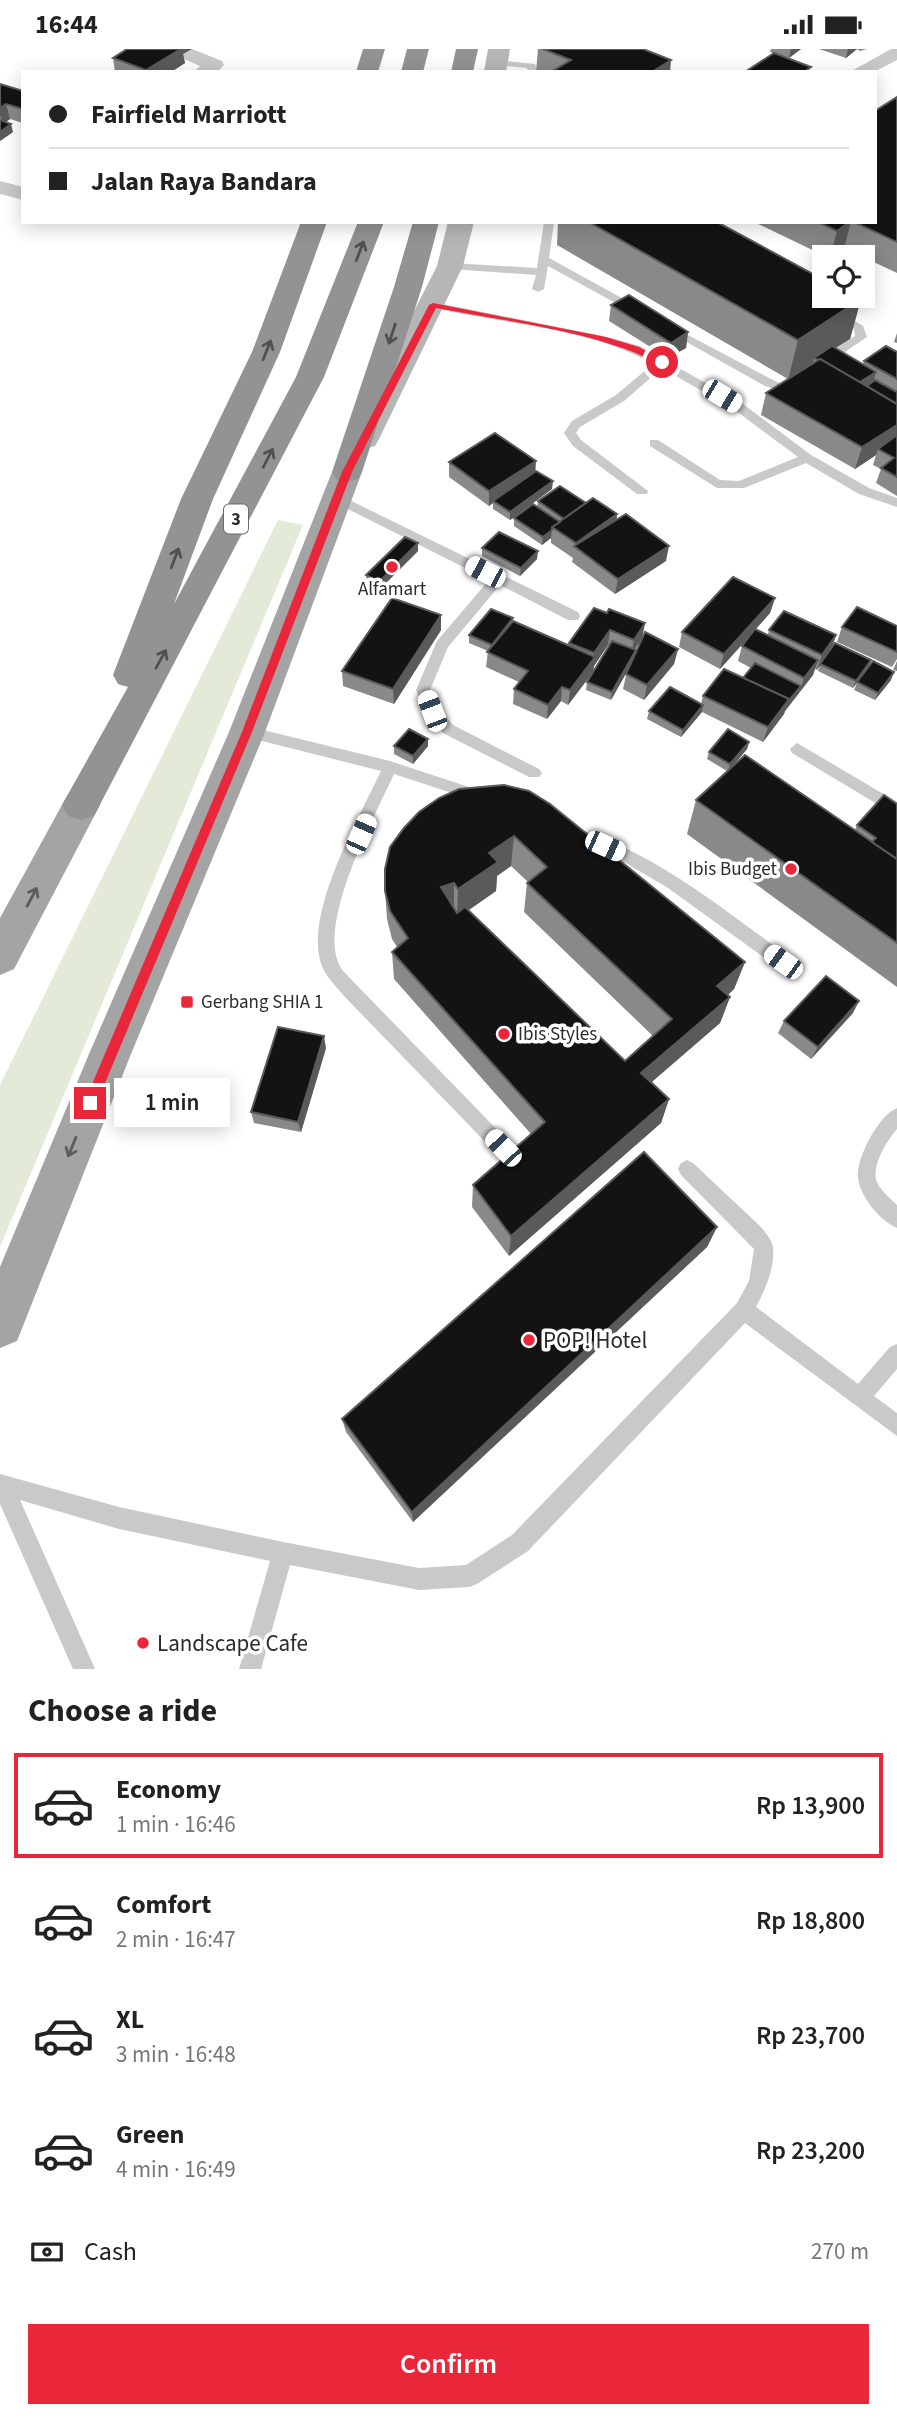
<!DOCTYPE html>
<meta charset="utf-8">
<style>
body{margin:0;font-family:"Source Sans 3",sans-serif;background:#f6f6f6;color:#222;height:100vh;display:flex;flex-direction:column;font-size:26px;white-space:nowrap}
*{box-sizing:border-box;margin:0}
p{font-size:23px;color:#767676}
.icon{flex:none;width:38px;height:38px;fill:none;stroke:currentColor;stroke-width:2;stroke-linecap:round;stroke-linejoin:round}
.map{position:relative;height:1620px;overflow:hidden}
.sheet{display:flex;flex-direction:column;background:#fff;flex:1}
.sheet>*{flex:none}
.guide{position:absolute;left:21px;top:21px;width:856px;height:154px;border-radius:0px;box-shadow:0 4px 18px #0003;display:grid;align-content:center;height:154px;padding:0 28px;background:#fff}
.buttons{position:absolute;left:812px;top:196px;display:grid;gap:14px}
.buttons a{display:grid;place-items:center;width:63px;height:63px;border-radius:0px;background:#fff;box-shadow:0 4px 18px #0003;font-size:35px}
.end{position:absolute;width:32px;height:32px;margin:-16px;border:9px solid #ea273a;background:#fff;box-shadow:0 0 0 4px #fff}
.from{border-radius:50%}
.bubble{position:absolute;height:49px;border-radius:0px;background:#fff;box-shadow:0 4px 18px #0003;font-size:23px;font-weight:600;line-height:49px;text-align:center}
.car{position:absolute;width:21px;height:42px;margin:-21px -10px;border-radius:9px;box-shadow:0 0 5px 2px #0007;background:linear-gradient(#fff 24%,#345 0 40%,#fff 0 76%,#345 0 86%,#fff 0)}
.guide b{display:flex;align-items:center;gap:24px;height:66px;font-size:26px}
.guide b+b{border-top:2px solid #e0e0e0}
.guide i{width:18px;height:18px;background:#222}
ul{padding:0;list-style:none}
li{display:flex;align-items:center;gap:21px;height:105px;margin:0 14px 10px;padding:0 14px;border:4px solid transparent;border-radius:0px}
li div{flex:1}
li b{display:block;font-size:26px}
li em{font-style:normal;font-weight:600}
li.selected{border-color:#ea273a}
li>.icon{width:63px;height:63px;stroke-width:1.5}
h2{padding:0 28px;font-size:32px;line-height:84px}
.pay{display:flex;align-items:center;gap:18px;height:77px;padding:0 28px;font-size:26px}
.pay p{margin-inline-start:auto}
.action{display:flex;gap:14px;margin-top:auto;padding:14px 28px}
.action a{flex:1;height:80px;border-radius:0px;background:#ea273a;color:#fff;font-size:28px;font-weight:600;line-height:80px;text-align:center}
.status{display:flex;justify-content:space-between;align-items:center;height:49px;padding:0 35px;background:#fff;direction:ltr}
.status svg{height:19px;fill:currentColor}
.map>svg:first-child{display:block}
</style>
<div class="status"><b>16:44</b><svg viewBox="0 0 49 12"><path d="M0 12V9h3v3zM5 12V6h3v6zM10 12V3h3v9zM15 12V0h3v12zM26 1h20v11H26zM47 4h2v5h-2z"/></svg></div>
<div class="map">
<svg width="897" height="1620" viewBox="0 0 897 1620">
<rect width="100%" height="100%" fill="#fff"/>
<!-- green -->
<polygon fill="#e3ead8" points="278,471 303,476 0,1198 0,1036"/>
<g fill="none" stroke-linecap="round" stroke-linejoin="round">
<!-- service -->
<g fill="#c9c9c9" fill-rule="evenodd">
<polygon points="497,11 535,15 538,23 528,23 527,19 494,16 492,14"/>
<polygon points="544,173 554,173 549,209 640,259 640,263 632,263 548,217 544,240 538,243 532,240 536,226 450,220 445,217 450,214 537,219"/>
<path d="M433 253 603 287 640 297 743 355 811 406 869 439 897 449V458L859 445 806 414 744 439H717L650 397V391H658L720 431 739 432 798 408 735 361 662 319 624 352 580 378 576 384 581 391 648 442 647 445H637L573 397 564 384 572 372 616 346 653 315C589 278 500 275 429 258L427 256Z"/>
<polygon points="836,260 863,277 867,288 824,317 820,316 820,310 855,287 854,280 830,263"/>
<polygon points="671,277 773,331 780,334 797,327 803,331 780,342 765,337 667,282 665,280"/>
<polygon points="337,445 578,563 580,567 578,571 568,571 500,536 448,598 430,641 438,659 453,676 539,720 542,724 539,728 529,728 443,684 427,666 416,641 437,592 489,531 332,452 331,449"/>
<path d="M247 677 390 712 484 743 487 747 484 751 479 753 394 725C375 767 312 882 343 922L509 1093 512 1099 509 1105 503 1108 497 1105 344 947C335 936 323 925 320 911 307 859 359 769 381 722L242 687 240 683 242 679Z"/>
<polygon points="797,694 897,753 897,767 792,704 790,700"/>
<path d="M581 781C659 807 723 860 789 908L791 913 789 918 783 920 777 918 668 839 624 813 575 792 573 787 575 782Z"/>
<path d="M897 1059V1080C887 1091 869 1120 878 1135 882 1143 891 1150 897 1156V1179C880 1172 859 1146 858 1128 856 1109 879 1066 897 1059Z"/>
<path d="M687 1111 693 1114 762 1179C766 1185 773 1192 773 1199 775 1219 765 1241 756 1258L858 1335 890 1298 897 1295V1320L874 1347 897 1364V1387L745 1274 528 1502 477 1535 469 1538 419 1541 290 1516 261 1620H239L270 1512 119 1480 20 1451 95 1620H73L0 1455V1425L119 1458 283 1493 419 1519 466 1516 512 1486 737 1254 749 1232 754 1200 681 1126 678 1120 681 1114Z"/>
</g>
<!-- minor -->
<g fill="#c9c9c9" fill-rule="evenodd">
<polygon points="167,0 192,0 222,12 224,16 217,23 194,23 200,17 170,4"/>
<polygon points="891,0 897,0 897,11 874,23 850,23"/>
<polygon points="0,132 23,138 23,151 0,145"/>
</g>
<!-- secondary -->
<g fill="#b6b6b6" fill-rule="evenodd">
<polygon points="488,0 510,0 506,23 484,23"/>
<polygon points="448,173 474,173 463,217 379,390 375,397 364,400 353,397 349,390 437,217"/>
</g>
<!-- primary -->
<g fill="#a4a4a4" fill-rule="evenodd">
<polygon points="347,413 358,416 362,423 265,683 131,1005 17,1292 0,1299 0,1218 89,1005 229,683 332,423 336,416"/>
<polygon points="81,741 94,745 100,756 14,920 0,926 0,869 68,745"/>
</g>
<!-- motorway -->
<g fill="#939393" fill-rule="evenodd">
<polygon points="363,0 385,0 378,23 356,23"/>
<polygon points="407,0 429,0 423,23 401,23"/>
<polygon points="456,0 478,0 473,23 451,23"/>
<polygon points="301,173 327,173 280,303 213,450 174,555 296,328 358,173 384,173 324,328 94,767 81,771 68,767 62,756 128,638 118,635 113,626 181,450 252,303"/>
<polygon points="413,173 439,173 422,238 362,423 358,430 347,433 336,430 332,423 394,238"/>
</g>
</g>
<!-- wall -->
<g fill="#898989" fill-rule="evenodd">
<polygon points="538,0 643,0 670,23 536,23"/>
<polygon points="771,0 801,0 789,9 770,3"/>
<polygon points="819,0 867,0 860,2 857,0 846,9"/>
<polygon points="183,5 185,14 171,23 115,23 113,9"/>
<polygon points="0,35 23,42 23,74 10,70 6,73 13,83 0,92"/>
<polygon points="897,48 897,224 844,199 831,208 827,208 754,173 875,173"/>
<polygon points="558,173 717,173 861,250 850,290 835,299 863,315 864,312 897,303 897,447 876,434 881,420 873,416 876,406 855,420 761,366 766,344 788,330 557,196"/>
<polygon points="611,256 688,283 686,299 668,309 609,272"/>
<polygon points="897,284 897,294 894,293"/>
<polygon points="449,413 535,422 552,440 510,471 493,460 493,454 489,457 449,428"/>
<polygon points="538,452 586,454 617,465 617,471 666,512 615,545 572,513 573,509 551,494 551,489 542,496 514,477 514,469 537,458"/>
<polygon points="418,494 418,502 379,541 367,534 366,526"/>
<polygon points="482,499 537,510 520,527 482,507"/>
<polygon points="775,549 770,564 756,580 768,586 769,581 836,586 832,599 868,619 860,629 891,631 875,651 854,641 857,634 853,639 818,622 820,617 817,621 815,620 813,626 785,662 784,665 763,693 702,663 681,688 647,670 649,662 701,655 703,647 743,629 751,619 738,612 742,597 749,588 720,620 679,598 682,583"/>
<path d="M607 564 645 574 642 589 635 601 678 600 674 615 644 651 623 640 627 622 611 651 586 641 587 633 593 623 568 656 561 652 547 670 513 655 514 640 519 633 486 618 488 602 469 594V586L513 572 568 596 569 594ZM608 596 609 597 593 623 594 617Z"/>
<polygon points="441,566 441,581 394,655 343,637 342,622"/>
<polygon points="897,577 897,610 892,618 837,593 842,578"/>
<polygon points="897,612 897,622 893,621"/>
<polygon points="428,690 428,697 413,715 394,705 394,697"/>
<polygon points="749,693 747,700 733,716 855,781 857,776 897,755 897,938 687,785 696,751 727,722 707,710 709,703"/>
<path d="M459 740 745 913 734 940 728 946 730 948 720 974 652 1033 669 1050 661 1074 509 1207 472 1158 473 1136 531 1085 394 930 392 903 397 898 392 890 387 870 385 842ZM511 817 528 833 527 834 524 863 653 987 625 1012 469 861 496 842 497 827Z"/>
<polygon points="853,964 811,1010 778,984 784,972"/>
<polygon points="326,999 301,1083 254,1074 251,1063"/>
<polygon points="717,1178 707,1198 413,1473 346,1383 342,1370"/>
</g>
<!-- shaded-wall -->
<g fill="#5a5a5a">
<polygon points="181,0 192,0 183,5 185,14 171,23 147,23 146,21"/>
<polygon points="791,0 801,0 789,9"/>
<polygon points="848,0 857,0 846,9"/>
<polygon points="671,11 670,23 652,23"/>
<polygon points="6,55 10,70 3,75 0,66 0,59"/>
<polygon points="11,75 13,83 0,92 0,83"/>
<polygon points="849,173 851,173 844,199 830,208 837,182"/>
<polygon points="861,250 850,290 817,311 814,309 813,314 788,331 798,291"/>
<polygon points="688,283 686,299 668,309 671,294"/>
<polygon points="876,323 872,338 858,335"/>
<polygon points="897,376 897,393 878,400 876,406 855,420 862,398"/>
<polygon points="536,412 535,428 493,452 493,454 489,457 489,442"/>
<polygon points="553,432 552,440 510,471 510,463"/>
<polygon points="617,465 615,480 575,498 576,494"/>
<polygon points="552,481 551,489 542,496 543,488"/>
<polygon points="418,494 418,502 379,541 379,533"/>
<polygon points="669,497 666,512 615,545 618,530"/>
<polygon points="538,502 537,510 520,527 521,519"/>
<polygon points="775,549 770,564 720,620 724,605"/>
<polygon points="441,566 441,581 394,655 393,640"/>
<polygon points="645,574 642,589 631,606 634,591"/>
<polygon points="610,581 608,596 594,617 593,623 568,656 570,641 593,610 594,604"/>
<polygon points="836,586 831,601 817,621 822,606"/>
<polygon points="678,600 674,615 644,651 647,636"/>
<polygon points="636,601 635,609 611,651 612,643"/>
<polygon points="818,611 813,626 799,644 804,629"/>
<polygon points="871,611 868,619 853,639 856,632"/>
<polygon points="894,623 891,631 875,651 878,644"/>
<polygon points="801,637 799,644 785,662 784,665 763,693 768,678 789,650"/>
<polygon points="562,638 561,652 547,670 548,656"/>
<polygon points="703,656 702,663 681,688 683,681"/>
<polygon points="428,690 428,697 413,715 413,707"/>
<polygon points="749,693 747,700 728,723 730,715"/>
<polygon points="514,787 511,817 497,827 496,842 457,869 458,840 489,804"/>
<polygon points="454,834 454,863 441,838"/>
<polygon points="745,913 734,940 708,964 717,937"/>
<polygon points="730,948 720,974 634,1048 641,1024"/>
<polygon points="859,952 853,964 811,1010 818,998"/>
<polygon points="324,987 326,999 301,1083 298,1073"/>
<polygon points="669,1050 661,1074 509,1207 511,1187"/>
<polygon points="717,1178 707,1198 413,1473 412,1463"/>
</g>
<!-- building -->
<g fill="#131313" stroke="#5a5a5a" stroke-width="2" fill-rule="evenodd">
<polygon points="127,0 181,0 146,21 113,9"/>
<polygon points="543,0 643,0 671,11 652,23 551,23 571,11"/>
<polygon points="774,4 811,18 804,23 745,23"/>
<polygon points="0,35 23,42 23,60 6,55 0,59"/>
<polygon points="897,48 897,193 854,173 875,173 875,62"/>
<polygon points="0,71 11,75 0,83"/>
<polygon points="589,173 717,173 824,231 824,247 854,247 861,250 798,291"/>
<polygon points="818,173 849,173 837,182"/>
<polygon points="629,246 688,283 671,294 611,256"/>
<polygon points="832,297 876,323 860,333 820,310 818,311 814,309"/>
<polygon points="886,297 897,303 897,330 864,312"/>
<polygon points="820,310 897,355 897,376 862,398 766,344"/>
<polygon points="875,331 897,343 897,355 867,337"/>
<polygon points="495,384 536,412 489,442 449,413"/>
<polygon points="897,386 897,428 881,419 894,409 878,400"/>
<polygon points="536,422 553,432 510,463 493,452"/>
<polygon points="560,437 586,454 564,470 538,452"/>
<polygon points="593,449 617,465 576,494 552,478"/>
<polygon points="533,455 560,473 552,478 552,481 543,488 514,469"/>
<polygon points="626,465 669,497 618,530 574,497"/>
<polygon points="499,483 538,502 521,519 482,499"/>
<polygon points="405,488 418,494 379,533 366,526"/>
<polygon points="733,528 775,549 724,605 682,583"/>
<polygon points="392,549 441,566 393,640 342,622"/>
<polygon points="857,558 897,577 897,603 842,578"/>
<polygon points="594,559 607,564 609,560 645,574 634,591 610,581 594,604 569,594"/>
<polygon points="491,560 513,569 492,596 469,586"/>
<polygon points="784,562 836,586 822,606 769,581"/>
<polygon points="513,572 595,608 570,641 562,638 548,656 514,640 528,622 487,603"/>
<polygon points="755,580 818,611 804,629 742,597"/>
<polygon points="645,583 678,600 647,636 626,625"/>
<polygon points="612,592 636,601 612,643 587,633"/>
<polygon points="835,594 871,611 856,632 820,615"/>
<polygon points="873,612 894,623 878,644 857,633"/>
<polygon points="755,614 801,637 787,654 789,650 743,629"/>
<polygon points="724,620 789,650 768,678 703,647"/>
<polygon points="670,638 703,656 683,681 649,662"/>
<polygon points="409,680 428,690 413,707 394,697"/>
<polygon points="728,680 749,693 730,715 709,703"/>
<polygon points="745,706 897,810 897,894 696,751"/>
<path d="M504 736 529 742 550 755 745 913 717 937 730 948 641 1024 669 1050 511 1187 473 1136 545 1073 392 903 408 889 390 862 385 842V820L390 798 404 779 419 763 439 749 459 740ZM514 787 547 818 527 834 672 970 625 1012 465 858 457 864 441 838 454 834 458 840 498 813 489 804Z"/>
<polygon points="884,746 897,755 897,810 872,793 876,789 857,776"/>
<polygon points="826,927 859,952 818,998 784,972"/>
<polygon points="278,978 324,987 298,1073 251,1063"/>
<polygon points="644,1103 717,1178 412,1463 342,1370"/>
</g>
<!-- one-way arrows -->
<defs><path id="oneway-shaft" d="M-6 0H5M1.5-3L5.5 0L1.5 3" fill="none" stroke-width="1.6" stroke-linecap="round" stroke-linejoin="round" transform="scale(1.75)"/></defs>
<g stroke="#505050">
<use href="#oneway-shaft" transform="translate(360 202) rotate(-69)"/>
<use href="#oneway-shaft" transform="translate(392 285) rotate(108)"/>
<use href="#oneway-shaft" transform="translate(267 301) rotate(-68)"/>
<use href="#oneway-shaft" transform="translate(268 409) rotate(-63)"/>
<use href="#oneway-shaft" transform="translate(175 509) rotate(-69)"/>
<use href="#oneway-shaft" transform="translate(161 610) rotate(-61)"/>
</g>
<g stroke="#5c5c5c">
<use href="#oneway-shaft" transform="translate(32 848) rotate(-62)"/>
<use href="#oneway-shaft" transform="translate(72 1098) rotate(112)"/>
</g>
<!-- route -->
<path fill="#ea273a" d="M433 254 606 288 639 298 666 313 659 315C595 281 507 273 436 259L352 423 252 683 95 1058H86L84 1054 242 683 342 423 429 256Z"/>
<!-- markers -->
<g fill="#ea273a" stroke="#fff" stroke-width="2.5">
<circle cx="392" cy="518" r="7"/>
<circle cx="791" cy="820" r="7"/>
<rect x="180" y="946" width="14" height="14" rx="3.5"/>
<circle cx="504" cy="985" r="7"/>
<circle cx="529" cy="1291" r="7"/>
<circle cx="143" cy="1594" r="7"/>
</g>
<g text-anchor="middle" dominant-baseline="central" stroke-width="7" stroke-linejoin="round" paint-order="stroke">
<!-- shield labels -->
<rect fill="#fff" stroke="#6b6b6b" stroke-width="2" x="224" y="455.5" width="24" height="29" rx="5"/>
<g font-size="18" font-weight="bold" fill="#2c2c2c">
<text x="236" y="470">3</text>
</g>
<!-- poi labels -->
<g font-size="19" fill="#2c2c2c" stroke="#fff" text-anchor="start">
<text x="392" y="540" text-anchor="middle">Alfamart</text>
<text x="777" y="820" text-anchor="end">Ibis Budget</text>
<text x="201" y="953">Gerbang SHIA 1</text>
<text x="518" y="985">Ibis Styles</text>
</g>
<!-- near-poi labels -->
<g font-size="23" fill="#2c2c2c" stroke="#fff" text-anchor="start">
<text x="543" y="1291">POP! Hotel</text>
<text x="157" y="1594">Landscape Cafe</text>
</g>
</g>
</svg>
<div class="buttons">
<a><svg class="icon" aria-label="locate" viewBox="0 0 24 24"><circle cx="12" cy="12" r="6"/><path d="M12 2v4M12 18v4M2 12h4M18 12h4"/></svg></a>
</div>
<i class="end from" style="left:662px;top:313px"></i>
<i class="end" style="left:90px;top:1054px"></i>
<div class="bubble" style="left:114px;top:1029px;width:116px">1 min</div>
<i class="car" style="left:722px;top:347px;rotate:121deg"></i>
<i class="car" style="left:485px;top:523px;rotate:297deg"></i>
<i class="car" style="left:432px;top:662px;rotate:339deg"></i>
<i class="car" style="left:361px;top:785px;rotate:24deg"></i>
<i class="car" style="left:605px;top:797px;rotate:114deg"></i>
<i class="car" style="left:783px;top:913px;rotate:306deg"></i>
<i class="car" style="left:503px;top:1099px;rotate:316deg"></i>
<div class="guide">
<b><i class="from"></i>Fairfield Marriott</b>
<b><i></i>Jalan Raya Bandara</b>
</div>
</div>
<section class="sheet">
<h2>Choose a ride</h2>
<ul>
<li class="selected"><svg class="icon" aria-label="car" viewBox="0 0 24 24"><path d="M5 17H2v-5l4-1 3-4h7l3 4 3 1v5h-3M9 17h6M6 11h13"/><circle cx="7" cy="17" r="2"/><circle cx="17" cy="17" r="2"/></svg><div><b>Economy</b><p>1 min · 16:46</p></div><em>Rp 13,900</em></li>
<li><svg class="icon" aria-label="car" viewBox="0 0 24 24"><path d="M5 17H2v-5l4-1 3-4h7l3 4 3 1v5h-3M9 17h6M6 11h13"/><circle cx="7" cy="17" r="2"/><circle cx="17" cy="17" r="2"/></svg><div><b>Comfort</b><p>2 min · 16:47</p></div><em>Rp 18,800</em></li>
<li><svg class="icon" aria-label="car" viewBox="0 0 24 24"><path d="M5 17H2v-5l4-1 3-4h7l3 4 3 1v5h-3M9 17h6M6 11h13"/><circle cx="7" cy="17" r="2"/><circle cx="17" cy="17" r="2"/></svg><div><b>XL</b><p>3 min · 16:48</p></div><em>Rp 23,700</em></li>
<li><svg class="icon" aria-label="car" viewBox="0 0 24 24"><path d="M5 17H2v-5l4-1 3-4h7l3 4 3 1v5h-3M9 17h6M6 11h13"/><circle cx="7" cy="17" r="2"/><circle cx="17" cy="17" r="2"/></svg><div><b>Green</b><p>4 min · 16:49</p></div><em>Rp 23,200</em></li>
</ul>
<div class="pay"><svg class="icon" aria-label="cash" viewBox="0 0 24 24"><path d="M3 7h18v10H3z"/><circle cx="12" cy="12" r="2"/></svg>Cash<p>270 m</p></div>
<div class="action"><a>Confirm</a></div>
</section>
